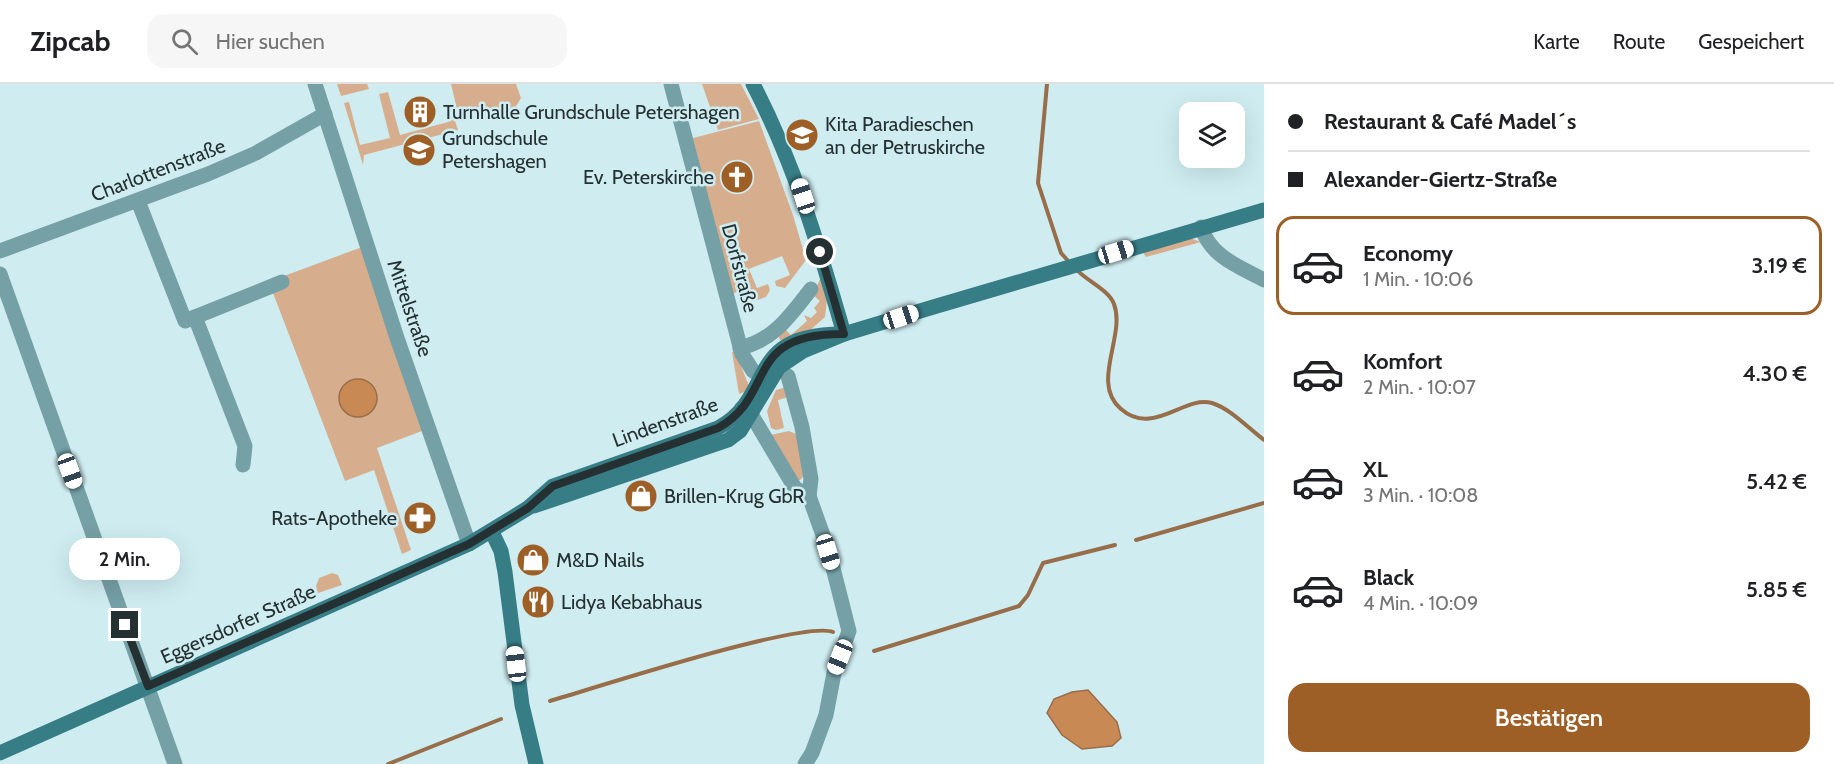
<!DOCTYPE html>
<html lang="de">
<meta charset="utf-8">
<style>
body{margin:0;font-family:Cabin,sans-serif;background:#f6f6f6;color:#202124;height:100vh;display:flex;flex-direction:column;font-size:22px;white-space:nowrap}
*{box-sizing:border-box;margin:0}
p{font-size:20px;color:#757577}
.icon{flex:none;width:33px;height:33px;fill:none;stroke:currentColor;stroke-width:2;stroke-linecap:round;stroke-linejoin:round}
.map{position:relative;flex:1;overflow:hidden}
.panel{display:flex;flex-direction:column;background:#fff;width:570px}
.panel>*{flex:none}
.guide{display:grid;align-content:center;height:132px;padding:0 24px;background:#fff}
.fabs{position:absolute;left:1179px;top:18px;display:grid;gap:12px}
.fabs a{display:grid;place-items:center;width:66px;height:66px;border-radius:12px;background:#fff;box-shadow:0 6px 24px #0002;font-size:30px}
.end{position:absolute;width:27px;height:27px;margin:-14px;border:8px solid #253032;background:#fff;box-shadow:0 0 0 3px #fff}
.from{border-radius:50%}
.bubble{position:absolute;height:42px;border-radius:18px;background:#fff;box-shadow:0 6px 24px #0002;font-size:20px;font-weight:600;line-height:42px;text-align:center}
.car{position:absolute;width:18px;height:36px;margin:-18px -9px;border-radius:8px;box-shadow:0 0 4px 2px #0007;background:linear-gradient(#fff 24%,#345 0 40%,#fff 0 76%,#345 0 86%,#fff 0)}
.guide b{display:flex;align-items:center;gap:21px;height:57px;font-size:22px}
.guide b+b{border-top:2px solid #e0e0e0}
.guide i{width:15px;height:15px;background:#202124}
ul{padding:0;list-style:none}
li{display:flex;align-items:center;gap:18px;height:99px;margin:0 12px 9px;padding:0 12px;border:3px solid transparent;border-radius:18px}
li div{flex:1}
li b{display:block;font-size:22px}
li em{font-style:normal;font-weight:600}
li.active{border-color:#9e5f26}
li>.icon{width:54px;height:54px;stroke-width:1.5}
.primary-button{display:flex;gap:12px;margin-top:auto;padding:12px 24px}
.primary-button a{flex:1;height:69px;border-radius:18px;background:#9e5f26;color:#fff;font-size:24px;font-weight:600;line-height:69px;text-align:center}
header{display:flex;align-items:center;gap:36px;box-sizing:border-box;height:84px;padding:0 30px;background:#fff;border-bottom:2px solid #e0e0e0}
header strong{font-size:28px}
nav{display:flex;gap:33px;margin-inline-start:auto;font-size:21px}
.search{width:420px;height:54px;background:#f6f6f6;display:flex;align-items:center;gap:15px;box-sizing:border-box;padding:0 21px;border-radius:18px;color:#757577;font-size:22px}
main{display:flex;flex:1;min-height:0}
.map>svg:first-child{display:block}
</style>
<header>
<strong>Zipcab</strong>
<div class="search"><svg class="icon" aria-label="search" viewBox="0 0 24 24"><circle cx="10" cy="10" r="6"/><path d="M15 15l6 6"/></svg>Hier suchen</div>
<nav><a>Karte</a><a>Route</a><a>Gespeichert</a></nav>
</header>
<main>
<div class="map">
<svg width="1264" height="680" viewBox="0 0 1264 680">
<rect width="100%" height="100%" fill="#cfedf1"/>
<!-- green -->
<g fill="#d7ae8d">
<polygon points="337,0 367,0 369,5 341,12"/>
<polygon points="451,0 516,0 521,14 515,24 491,32 484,28 459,34"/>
<polygon points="702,0 741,0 759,35 718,46"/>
<polygon points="388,8 400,51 448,38 444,20 449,19 458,46 364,71 363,81 344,19 349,18 360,61 390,54 379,10"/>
<polygon points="759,37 793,131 806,176 785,204 776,202 775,197 790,191 782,172 749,185 757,204 768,200 770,206 766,213 751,218 743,204 733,210 730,206 693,54"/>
<polygon points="1190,154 1201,158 1146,173 1144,170 1144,168"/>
<polygon points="362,163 422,347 377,364 411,466 402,470 374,386 345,397 273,209 286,204 284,192"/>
<polygon points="821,193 827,215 825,233 807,249 782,259 778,252 784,244 791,251 807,237 804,231 811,234 817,228 814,224 820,217 813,211"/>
<polygon points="735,267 749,302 747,307 739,310 732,268"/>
<polygon points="787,303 789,313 778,316 784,344 776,346 771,344 767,327 776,306"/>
<polygon points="789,347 796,350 805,391 800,396 798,396 770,351"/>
<polygon points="332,489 338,491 342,501 318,509 316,502 319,494"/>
</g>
<!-- water -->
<g fill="#c98954" stroke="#986e4a" stroke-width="1.5">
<circle cx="358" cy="314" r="19"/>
<polygon points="1088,606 1117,638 1121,654 1112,662 1082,665 1062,651 1047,629 1054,615 1072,608"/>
</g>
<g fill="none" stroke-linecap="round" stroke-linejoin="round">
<!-- stream -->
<g stroke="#986e4a" stroke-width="4">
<polyline points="1047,0 1038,99 1061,169 1070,179"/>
<path d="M1077 186C1087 197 1109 206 1114 220 1126 252 1090 299 1121 325 1153 353 1184 311 1212 319 1231 325 1248 344 1264 356"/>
<polyline points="1136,456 1264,419"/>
<polyline points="874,567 1019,522 1028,511 1043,479 1115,461"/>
<path d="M550 617C595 604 803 536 833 548"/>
<polyline points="388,680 501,635"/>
</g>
<!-- street -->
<g stroke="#75a0a6" stroke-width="15">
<polyline points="315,0 397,254 469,460"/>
<polyline points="671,0 742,270 753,287 769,297"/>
<polyline points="138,117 185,237 195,233 245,362 243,381"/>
<path d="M1201 143C1211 173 1238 182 1264 196"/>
<polyline points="0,167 208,90 256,69 325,30"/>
<polyline points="0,190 175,680"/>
<polyline points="195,233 282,198"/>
<path d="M740 264C774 256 790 232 811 205"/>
<polyline points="788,292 802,343 811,395 809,412 829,468 849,547 834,589 826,631 812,669 805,680"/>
<polyline points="742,324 751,330 795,404 809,412"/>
</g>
<!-- secondary -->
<g stroke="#377d86" stroke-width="15">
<path d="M753 0C795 81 819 163 844 250"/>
<polyline points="534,422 728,356 740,347 779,283 803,267 844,250 930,224 1264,126"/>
<polyline points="492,448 501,467 505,488 522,621 536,680"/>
<path d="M0 669 469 460 528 424 553 402 718 344C777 312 743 249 844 250"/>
</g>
</g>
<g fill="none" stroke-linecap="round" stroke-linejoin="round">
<!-- route -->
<path stroke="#253032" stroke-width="8" d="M125 541 148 602 469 460 528 424 553 402 718 344C777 312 742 249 844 250L820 168"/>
</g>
<!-- icons -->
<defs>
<g id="building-disc" transform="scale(1.725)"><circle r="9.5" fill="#9e5f26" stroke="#cfedf1"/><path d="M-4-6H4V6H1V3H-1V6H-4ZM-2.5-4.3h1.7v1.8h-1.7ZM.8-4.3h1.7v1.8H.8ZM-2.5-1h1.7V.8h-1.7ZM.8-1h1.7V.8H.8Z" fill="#fff"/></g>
<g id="school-disc" transform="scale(1.725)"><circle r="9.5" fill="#9e5f26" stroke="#cfedf1"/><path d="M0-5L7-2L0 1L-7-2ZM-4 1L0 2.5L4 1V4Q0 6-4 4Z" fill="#fff"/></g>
<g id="church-disc" transform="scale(1.725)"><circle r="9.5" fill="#9e5f26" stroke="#cfedf1"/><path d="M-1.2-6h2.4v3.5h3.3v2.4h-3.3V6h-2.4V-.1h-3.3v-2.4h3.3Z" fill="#fff"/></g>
<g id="shop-disc" transform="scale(1.725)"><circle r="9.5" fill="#9e5f26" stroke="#cfedf1"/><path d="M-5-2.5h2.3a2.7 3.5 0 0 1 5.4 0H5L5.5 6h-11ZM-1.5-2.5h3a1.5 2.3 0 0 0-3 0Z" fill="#fff"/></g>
<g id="pharmacy-disc" transform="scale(1.725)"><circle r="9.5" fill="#9e5f26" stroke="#cfedf1"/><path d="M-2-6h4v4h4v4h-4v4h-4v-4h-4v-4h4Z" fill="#fff"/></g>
<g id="restaurant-disc" transform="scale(1.725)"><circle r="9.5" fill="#9e5f26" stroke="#cfedf1"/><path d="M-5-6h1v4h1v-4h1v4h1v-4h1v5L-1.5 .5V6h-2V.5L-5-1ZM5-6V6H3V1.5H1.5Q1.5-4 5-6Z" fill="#fff"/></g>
</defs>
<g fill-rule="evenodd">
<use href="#building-disc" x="420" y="28"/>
<use href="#school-disc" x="802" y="51"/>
<use href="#school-disc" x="419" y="66"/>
<use href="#church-disc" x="737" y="93"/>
<use href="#shop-disc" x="641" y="412"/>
<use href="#pharmacy-disc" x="420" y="434"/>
<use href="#shop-disc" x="533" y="476"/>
<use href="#restaurant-disc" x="538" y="518"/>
</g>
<g text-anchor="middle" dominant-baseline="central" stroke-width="5" stroke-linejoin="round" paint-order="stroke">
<!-- poi labels -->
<g font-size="20" fill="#253032" stroke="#cfedf1" text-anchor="start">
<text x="443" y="28">Turnhalle Grundschule Petershagen</text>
<text x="825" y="40">Kita Paradieschen<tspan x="825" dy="23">an der Petruskirche</tspan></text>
<text x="442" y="54">Grundschule<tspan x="442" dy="23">Petershagen</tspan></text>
<text x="714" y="93" text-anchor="end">Ev. Peterskirche</text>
<text x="664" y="412">Brillen-Krug GbR</text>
<text x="397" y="434" text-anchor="end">Rats-Apotheke</text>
<text x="556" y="476">M&amp;D Nails</text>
<text x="561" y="518">Lidya Kebabhaus</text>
</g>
<!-- street labels -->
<g font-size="20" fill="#253032" stroke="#cfedf1">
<text transform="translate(158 86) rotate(-21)">Charlottenstraße</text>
<text transform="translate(740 184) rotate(75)">Dorfstraße</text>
<text transform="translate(410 224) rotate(71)">Mittelstraße</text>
<text transform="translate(665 338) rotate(-20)">Lindenstraße</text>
<text transform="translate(238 540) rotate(-24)">Eggersdorfer Straße</text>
</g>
</g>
</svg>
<div class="fabs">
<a><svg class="icon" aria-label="layers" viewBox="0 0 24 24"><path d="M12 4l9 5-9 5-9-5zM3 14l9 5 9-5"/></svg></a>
</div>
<i class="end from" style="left:820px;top:168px"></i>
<i class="end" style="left:125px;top:541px"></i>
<div class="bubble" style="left:69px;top:454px;width:111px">2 Min.</div>
<i class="car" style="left:803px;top:112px;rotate:342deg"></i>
<i class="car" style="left:1116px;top:168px;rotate:73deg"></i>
<i class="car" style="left:901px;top:233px;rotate:72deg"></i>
<i class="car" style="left:70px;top:387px;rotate:160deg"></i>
<i class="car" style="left:828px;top:468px;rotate:163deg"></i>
<i class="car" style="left:840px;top:573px;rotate:202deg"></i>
<i class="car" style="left:516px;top:580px;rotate:353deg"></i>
</div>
<section class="panel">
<div class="guide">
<b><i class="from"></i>Restaurant &amp; Café Madel´s</b>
<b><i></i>Alexander-Giertz-Straße</b>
</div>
<ul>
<li class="active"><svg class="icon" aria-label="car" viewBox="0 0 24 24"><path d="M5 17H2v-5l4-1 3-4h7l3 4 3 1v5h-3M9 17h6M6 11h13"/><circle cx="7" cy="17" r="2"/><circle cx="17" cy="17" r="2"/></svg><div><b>Economy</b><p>1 Min. · 10:06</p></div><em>3.19 €</em></li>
<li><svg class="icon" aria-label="car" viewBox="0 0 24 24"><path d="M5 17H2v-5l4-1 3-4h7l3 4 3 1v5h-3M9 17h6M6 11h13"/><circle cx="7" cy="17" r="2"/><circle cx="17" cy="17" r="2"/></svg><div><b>Komfort</b><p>2 Min. · 10:07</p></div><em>4.30 €</em></li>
<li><svg class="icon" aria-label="car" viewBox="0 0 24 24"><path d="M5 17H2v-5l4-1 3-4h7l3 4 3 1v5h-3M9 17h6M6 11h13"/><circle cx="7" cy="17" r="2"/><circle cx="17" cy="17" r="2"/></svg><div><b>XL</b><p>3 Min. · 10:08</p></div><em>5.42 €</em></li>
<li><svg class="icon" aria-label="car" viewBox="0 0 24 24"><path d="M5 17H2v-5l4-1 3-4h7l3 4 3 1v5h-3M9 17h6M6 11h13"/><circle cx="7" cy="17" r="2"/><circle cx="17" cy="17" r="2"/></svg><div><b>Black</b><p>4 Min. · 10:09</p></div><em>5.85 €</em></li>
</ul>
<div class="primary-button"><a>Bestätigen</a></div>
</section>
</main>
